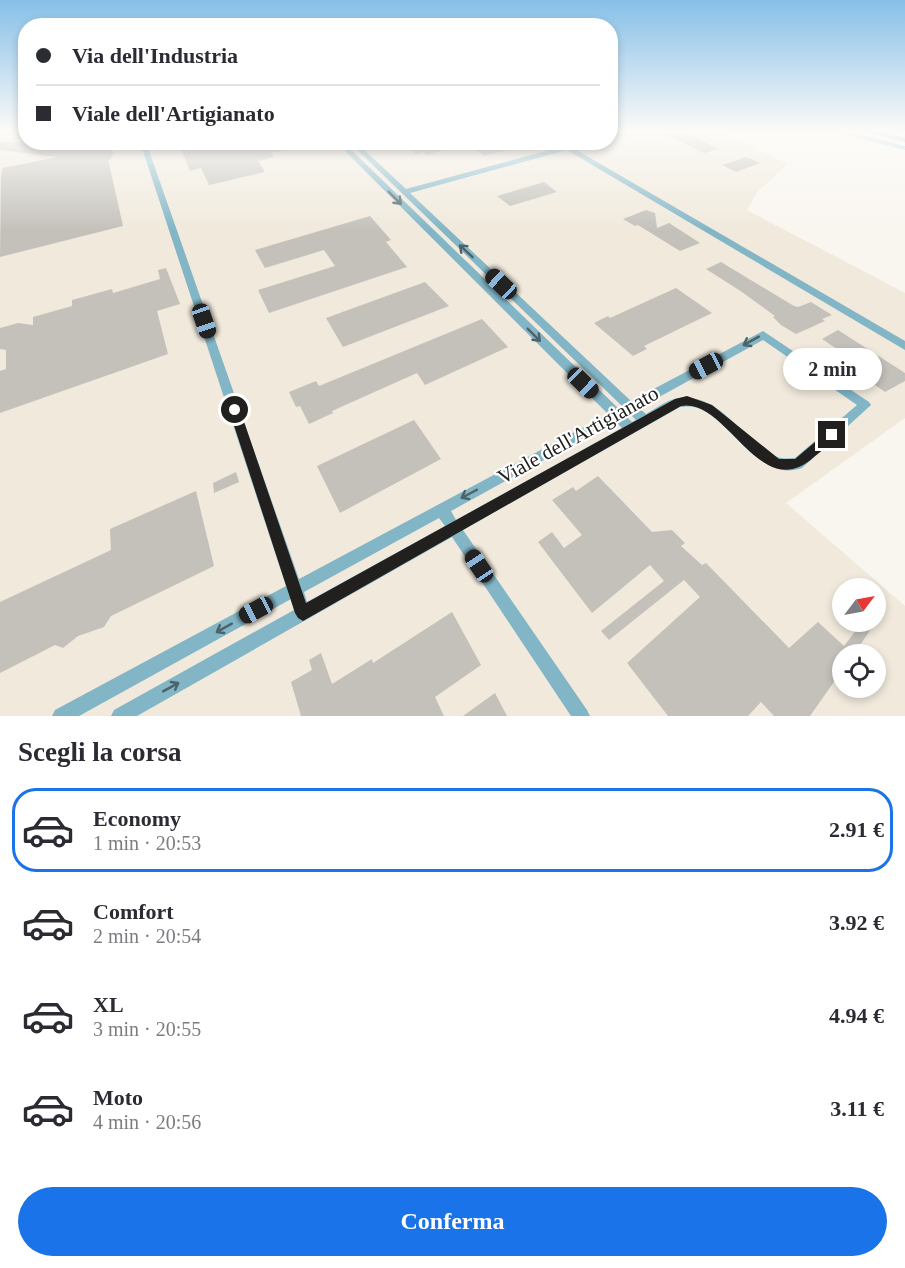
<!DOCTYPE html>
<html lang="it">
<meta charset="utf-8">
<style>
body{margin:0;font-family:Georgia,serif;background:#f2f2f3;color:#2b2b33;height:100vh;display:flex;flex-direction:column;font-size:22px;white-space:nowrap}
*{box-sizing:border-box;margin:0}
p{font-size:20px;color:#7c7c81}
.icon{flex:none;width:33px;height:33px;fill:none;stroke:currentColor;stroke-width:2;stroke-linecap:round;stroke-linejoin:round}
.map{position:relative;height:716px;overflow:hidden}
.sheet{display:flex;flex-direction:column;background:#fff;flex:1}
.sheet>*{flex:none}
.top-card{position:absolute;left:18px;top:18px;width:600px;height:132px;border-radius:24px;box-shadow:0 3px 9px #0003;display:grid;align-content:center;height:132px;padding:0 18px;background:#fff}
.needle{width:39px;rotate:58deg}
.buttons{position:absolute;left:832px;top:578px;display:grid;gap:12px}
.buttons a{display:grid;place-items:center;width:54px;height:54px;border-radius:50%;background:#fff;box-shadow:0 3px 9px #0003;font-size:30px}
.end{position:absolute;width:27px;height:27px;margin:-14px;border:8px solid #21201e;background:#fff;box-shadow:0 0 0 3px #fff}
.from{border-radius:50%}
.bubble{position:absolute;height:42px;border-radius:21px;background:#fff;box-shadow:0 3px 9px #0003;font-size:20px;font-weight:800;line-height:42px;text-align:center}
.car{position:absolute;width:18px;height:36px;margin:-18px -9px;border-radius:8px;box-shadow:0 0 4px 2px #0007;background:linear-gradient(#222 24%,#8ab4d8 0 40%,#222 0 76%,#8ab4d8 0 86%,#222 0)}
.top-card b{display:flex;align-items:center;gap:21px;height:57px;font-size:22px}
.top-card b+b{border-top:2px solid #e1e1e2}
.top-card i{width:15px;height:15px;background:#2b2b33}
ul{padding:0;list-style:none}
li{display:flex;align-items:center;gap:18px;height:84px;margin:0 12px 9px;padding:0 6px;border:3px solid transparent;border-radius:24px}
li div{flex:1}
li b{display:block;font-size:22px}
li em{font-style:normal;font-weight:800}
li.current{border-color:#1a73e8}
li>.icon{width:54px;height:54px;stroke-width:1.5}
h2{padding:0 18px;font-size:27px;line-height:72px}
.action{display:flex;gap:12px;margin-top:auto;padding:12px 18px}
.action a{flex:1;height:69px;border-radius:36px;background:#1a73e8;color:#fff;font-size:24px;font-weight:800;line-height:69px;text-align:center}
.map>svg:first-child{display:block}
</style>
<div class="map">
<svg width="905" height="716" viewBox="0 0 905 716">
<rect width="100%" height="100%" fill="#f9f6f0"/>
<!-- built -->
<path fill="#f0e9dc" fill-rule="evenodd" d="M0 131H25L26 142H610L611 131H718L788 164 758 191 747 210 905 293V418L786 503 905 606V716H0ZM843 588H876V621H843ZM843 654H876V687H843Z"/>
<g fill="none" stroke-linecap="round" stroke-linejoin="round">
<!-- canal -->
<polygon fill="#93d3e9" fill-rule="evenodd" points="833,131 844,131 905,146 905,150"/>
</g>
<!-- building -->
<g fill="#c4c1bb">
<polygon points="659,131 681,131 719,149 704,153"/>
<polygon points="0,142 108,142 113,153 110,161 108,159 123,226 0,257 1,175 3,168 58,157 0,150"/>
<polygon points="178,142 229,142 232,148 260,142 301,142 302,146 271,153 274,157 258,161 265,172 209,185 201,168 190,171"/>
<polygon points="403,142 430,142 441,151 427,155 423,152 416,154"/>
<polygon points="466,142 522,142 523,146 484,156"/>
<polygon points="746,157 760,163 736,172 722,165"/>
<polygon points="544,182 557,192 510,206 497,196"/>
<polygon points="646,210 655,213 657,228 669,223 700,243 680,251 638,225 635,226 623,219"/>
<polygon points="370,216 391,240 386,242 407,267 269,313 258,290 335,266 324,250 265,268 255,250"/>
<polygon points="721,262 794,306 798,307 811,302 832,315 822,319 825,321 796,334 781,325 773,317 775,316 742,292 706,269"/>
<polygon points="166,268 180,304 157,311 168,354 0,413 0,371 6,369 6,350 0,349 0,328 18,323 33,325 33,317 72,306 72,300 112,289 113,293 160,279 158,270"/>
<polygon points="425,282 449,306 343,347 326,318"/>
<polygon points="676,288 712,313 644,346 647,349 633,356 594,323 608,316 610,318"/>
<polygon points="482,319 508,347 425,385 417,373 332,411 333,413 309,424 300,406 296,407 289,392 316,381 319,386"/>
<polygon points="838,330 905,373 905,381 885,392 865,378 873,373 822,339"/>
<polygon points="414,420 441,459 340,513 317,466"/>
<polygon points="236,472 239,482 214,493 213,483"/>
<polygon points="598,476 652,532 672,530 685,543 681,546 702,565 706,563 789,648 818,622 844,646 863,621 867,621 873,626 854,654 843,654 843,669 810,716 774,716 761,702 748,716 668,716 627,663 700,597 684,580 609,640 601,631 664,581 650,565 592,613 538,542 552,532 564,548 582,535 552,500 573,487 576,491"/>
<polygon points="196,491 214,566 111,616 104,627 78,636 63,648 55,645 0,673 0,602 111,550 110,529"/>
<polygon points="452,612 481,665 435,697 444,716 301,716 291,682 312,670 309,660 321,653 332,684 372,659 373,663"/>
<polygon points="495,693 507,716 463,716"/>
</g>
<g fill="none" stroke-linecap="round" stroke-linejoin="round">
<!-- street -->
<g fill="#82b5c6" fill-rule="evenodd">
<polygon points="623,131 634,131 610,138 610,134"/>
<polygon points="865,131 876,131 905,138 905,142"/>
<path d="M140 142H146L299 579 608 414 336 142H343L618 408 622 406 349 142H356L406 189 579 142H591L573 148 905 341V350L567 150 410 193 631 401 763 331 869 402 871 405 802 468C757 484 730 415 694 407 689 406 684 407 680 407L463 530 587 710 590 716H571L452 537 137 716H111L114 710 294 610 291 599 79 716H52L55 710 286 586ZM763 340 857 405 795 458C791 458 786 459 781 458 745 449 726 393 679 398 668 399 655 409 646 414L639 408ZM629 413 636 420 632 422 625 415ZM615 421 622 428 456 520 451 511ZM439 518 445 526 307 602 304 592Z"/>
</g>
</g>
<!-- one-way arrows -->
<defs><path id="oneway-shaft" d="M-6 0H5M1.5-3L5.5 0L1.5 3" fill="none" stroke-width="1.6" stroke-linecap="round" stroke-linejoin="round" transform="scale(1.5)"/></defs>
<g stroke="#4d636a">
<use href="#oneway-shaft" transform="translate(395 198) rotate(45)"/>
<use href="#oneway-shaft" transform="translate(466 251) rotate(-137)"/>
<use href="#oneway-shaft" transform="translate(534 335) rotate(45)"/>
<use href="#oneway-shaft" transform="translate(751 341) rotate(151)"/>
<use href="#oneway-shaft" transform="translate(469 494) rotate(152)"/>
<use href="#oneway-shaft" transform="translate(224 628) rotate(151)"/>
<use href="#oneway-shaft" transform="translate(171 687) rotate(-29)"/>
</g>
<!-- sky -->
<linearGradient id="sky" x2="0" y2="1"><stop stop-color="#86c0e8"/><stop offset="0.57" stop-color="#fcfbf8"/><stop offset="1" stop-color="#fcfbf8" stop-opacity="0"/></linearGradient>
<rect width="905" height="231" fill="url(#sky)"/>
<!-- route -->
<path fill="#21201e" d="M687 396 712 405 779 459H795L828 431H836L837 435C832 444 822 450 814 457 760 506 727 397 681 406L303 621 298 618 295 613 229 410 235 406 240 410 306 603 675 399Z"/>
<g text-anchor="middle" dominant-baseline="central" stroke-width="4.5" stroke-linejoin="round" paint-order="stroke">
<!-- near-street labels -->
<g font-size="21" fill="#21201e" stroke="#fff">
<text transform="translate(578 435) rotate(-29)">Viale dell'Artigianato</text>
</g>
</g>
</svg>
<div class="buttons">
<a><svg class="needle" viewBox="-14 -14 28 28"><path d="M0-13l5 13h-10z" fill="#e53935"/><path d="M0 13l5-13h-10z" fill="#7c7c81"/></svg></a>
<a><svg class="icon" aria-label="locate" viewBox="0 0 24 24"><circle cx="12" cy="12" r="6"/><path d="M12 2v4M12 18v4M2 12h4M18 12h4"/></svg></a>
</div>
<i class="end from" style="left:235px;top:410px"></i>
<i class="end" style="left:832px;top:435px"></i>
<div class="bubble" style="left:783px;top:348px;width:99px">2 min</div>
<i class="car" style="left:501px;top:284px;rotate:313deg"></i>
<i class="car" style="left:204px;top:321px;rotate:161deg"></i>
<i class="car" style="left:706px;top:366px;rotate:242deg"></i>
<i class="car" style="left:583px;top:383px;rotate:134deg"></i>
<i class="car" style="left:479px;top:566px;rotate:326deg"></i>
<i class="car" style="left:256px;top:610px;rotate:242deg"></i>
<div class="top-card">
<b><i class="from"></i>Via dell'Industria</b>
<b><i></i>Viale dell'Artigianato</b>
</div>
</div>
<section class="sheet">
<h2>Scegli la corsa</h2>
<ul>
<li class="current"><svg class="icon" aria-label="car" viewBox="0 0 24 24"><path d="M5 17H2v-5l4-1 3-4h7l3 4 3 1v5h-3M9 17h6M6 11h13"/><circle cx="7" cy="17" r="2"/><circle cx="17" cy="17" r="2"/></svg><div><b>Economy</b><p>1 min · 20:53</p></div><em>2.91 €</em></li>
<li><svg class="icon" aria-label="car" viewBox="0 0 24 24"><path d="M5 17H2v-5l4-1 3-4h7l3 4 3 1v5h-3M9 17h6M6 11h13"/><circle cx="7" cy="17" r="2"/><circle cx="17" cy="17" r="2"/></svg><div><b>Comfort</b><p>2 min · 20:54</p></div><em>3.92 €</em></li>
<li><svg class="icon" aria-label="car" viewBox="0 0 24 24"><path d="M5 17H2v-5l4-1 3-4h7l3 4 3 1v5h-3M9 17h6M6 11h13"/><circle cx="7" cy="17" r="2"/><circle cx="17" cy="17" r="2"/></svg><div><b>XL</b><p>3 min · 20:55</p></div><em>4.94 €</em></li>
<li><svg class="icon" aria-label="car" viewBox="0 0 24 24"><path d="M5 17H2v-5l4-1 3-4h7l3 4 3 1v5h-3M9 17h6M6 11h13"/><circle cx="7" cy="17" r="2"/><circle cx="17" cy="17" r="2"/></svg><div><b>Moto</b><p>4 min · 20:56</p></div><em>3.11 €</em></li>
</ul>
<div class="action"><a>Conferma</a></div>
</section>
